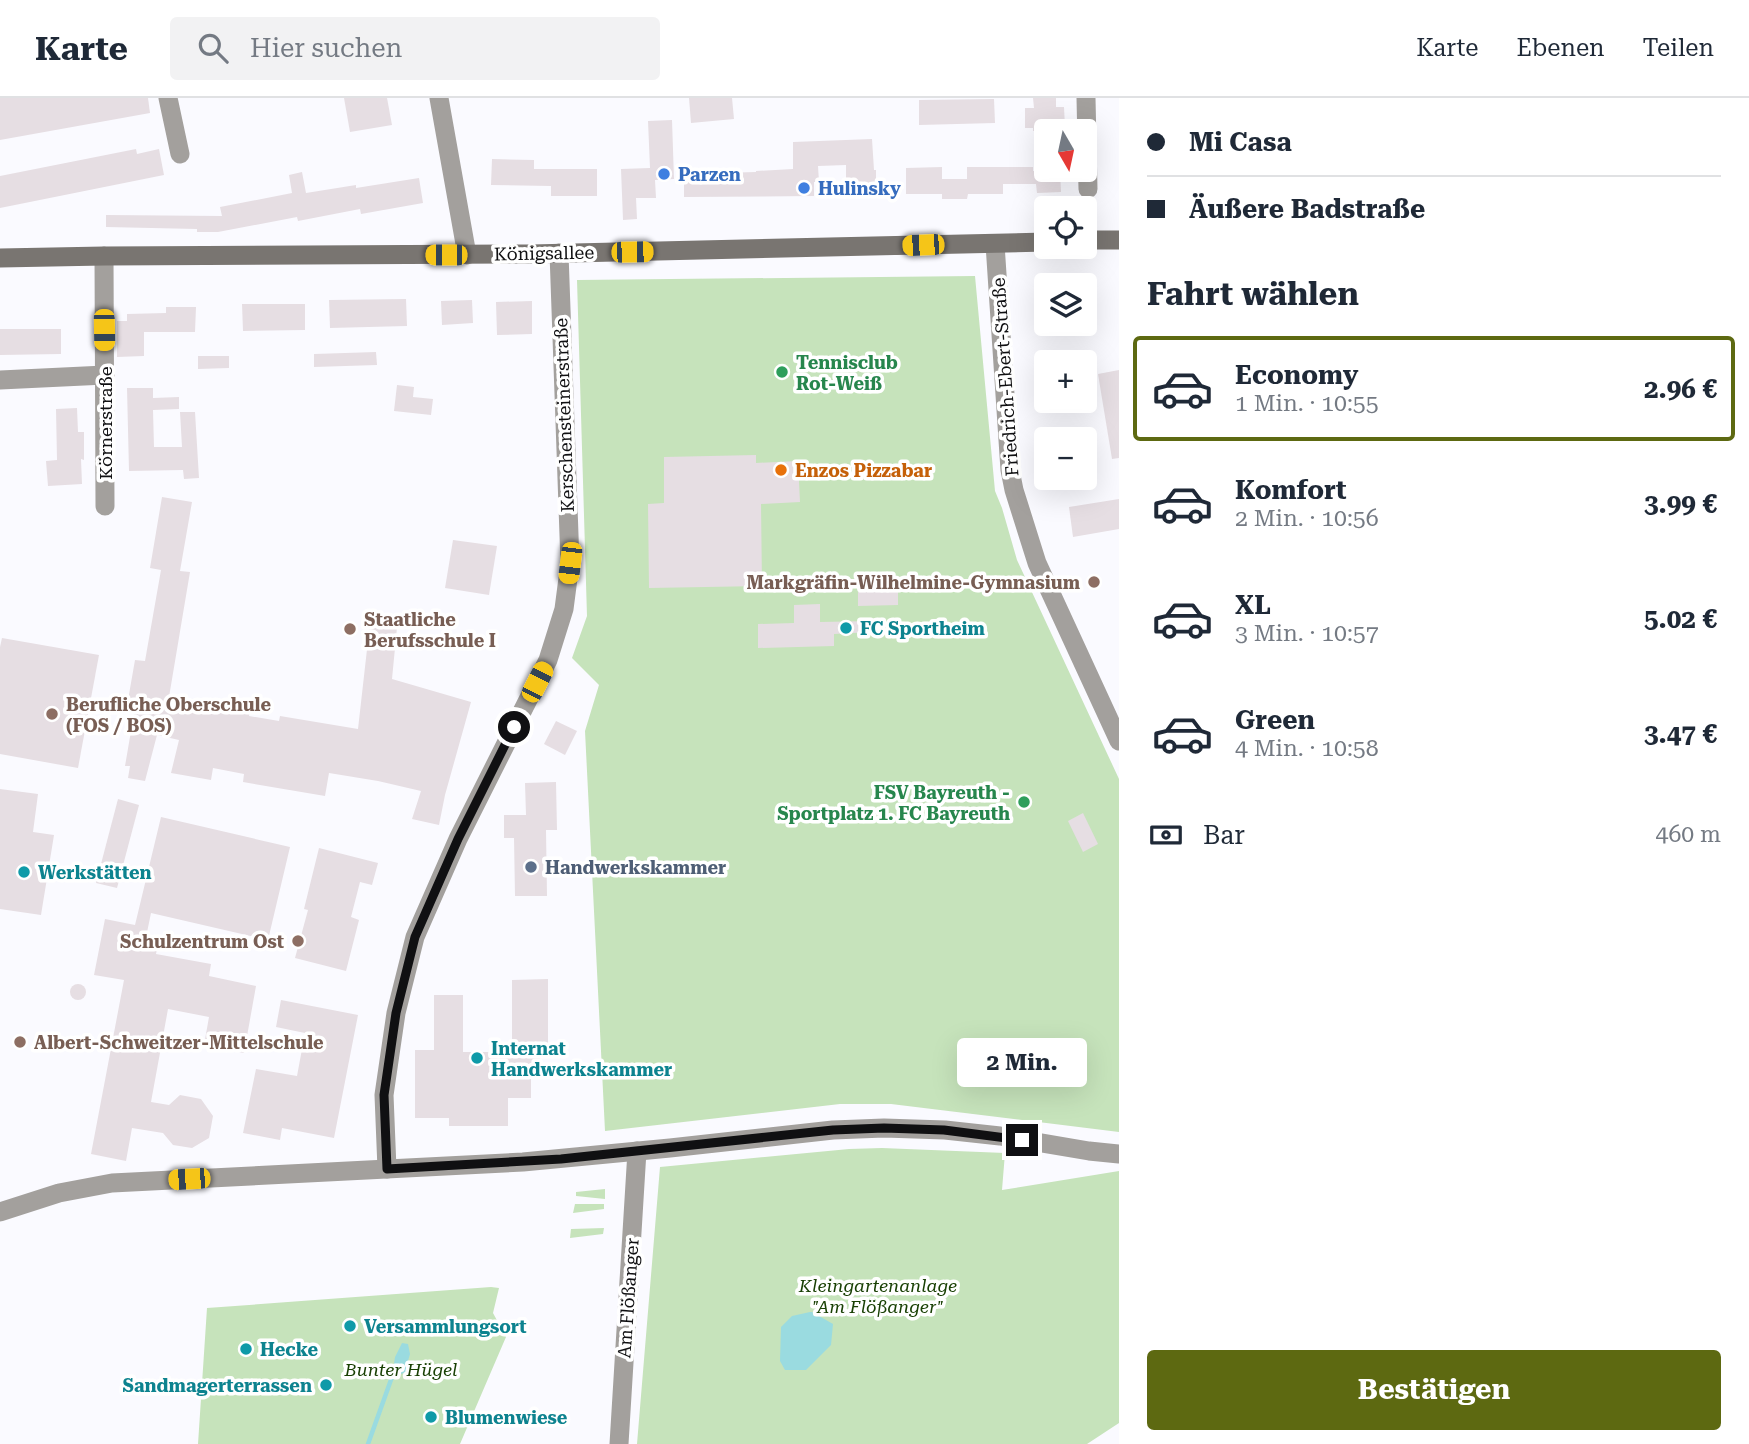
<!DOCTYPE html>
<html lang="de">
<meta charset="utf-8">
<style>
body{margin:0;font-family:"Roboto Serif",serif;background:#f2f2f3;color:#1f2937;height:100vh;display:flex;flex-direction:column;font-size:26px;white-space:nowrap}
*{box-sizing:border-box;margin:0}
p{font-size:23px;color:#747a83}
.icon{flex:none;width:38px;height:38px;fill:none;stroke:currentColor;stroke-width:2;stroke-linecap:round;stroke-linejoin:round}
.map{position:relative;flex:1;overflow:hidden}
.details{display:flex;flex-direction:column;background:#fff;width:630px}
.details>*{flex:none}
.hud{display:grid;align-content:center;height:154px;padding:0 28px;background:#fff}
.needle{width:46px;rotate:171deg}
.fabs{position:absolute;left:1034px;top:21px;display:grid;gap:14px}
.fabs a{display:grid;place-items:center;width:63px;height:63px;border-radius:7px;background:#fff;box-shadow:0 7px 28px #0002;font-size:35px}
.end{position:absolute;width:32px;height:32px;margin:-16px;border:9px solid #101012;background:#fff;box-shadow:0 0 0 4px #fff}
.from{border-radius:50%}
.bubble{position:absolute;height:49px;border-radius:7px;background:#fff;box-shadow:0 7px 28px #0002;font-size:23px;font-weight:700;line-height:49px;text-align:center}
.car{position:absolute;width:21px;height:42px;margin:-21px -10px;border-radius:9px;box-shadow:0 0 5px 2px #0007;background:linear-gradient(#f5c518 24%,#345 0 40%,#f5c518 0 76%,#345 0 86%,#f5c518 0)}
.hud b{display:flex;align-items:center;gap:24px;height:66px;font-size:26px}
.hud b+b{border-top:2px solid #e0e1e3}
.hud i{width:18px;height:18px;background:#1f2937}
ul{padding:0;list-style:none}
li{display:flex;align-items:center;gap:21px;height:105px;margin:0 14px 10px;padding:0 14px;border:4px solid transparent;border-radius:7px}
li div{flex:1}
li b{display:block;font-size:26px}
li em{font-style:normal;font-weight:700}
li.selected{border-color:#5d6911}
li>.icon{width:63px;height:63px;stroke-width:1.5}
h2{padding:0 28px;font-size:32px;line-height:84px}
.pay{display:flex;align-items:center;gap:18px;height:77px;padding:0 28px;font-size:26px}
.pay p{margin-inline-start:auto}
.button{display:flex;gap:14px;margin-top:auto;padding:14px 28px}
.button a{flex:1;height:80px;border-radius:7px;background:#5d6911;color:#fff;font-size:28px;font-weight:700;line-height:80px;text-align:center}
header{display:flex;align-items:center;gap:42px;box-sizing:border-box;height:98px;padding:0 35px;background:#fff;border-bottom:2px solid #e0e1e3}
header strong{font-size:33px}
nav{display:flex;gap:38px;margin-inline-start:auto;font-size:24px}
.search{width:490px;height:63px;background:#f2f2f3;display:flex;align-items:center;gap:18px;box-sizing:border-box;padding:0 24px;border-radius:7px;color:#747a83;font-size:26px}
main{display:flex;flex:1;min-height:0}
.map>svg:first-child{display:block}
</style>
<header>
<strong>Karte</strong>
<div class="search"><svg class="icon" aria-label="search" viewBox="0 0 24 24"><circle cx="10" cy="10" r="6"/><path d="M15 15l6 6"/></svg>Hier suchen</div>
<nav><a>Karte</a><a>Ebenen</a><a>Teilen</a></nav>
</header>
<main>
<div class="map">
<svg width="1119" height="1346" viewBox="0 0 1119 1346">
<rect width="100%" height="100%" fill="#fafaff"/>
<!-- green -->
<g fill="#c6e3bb">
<polygon points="975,178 995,393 1002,410 1017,462 1119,681 1119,1034 891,1006 840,1006 605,1033 585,633 599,587 572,560 587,518 577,182"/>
<polygon points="882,1050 1005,1055 1002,1092 1119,1073 1119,1325 1087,1346 637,1346 660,1069 849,1051"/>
<polygon points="605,1091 605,1101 576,1098 576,1094"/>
<polygon points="575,1106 604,1106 604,1111 573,1115"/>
<polygon points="604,1130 603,1136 570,1140 571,1131"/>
<polygon points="491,1189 499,1190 493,1215 506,1239 460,1346 198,1346 207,1210"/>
</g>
<!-- water -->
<g fill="#9adbe0">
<polygon points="810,1214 812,1214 833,1226 831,1247 806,1272 785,1272 780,1263 781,1229 792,1218"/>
<polygon points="402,1245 408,1246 410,1256 408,1263 415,1270 410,1273 392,1279 395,1259"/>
</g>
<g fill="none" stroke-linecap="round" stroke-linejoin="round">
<!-- stream -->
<polyline stroke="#9adbe0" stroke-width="4.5" points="368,1346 392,1279"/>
</g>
<!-- building -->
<g fill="#e6dee3">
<polygon points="0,0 148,0 150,15 0,42"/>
<polygon points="344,0 387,0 392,27 350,34"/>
<polygon points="689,0 732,0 734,21 691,25"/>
<polygon points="1033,0 1056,0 1056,9 1064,9 1065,29 1056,29 1056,33 1033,33 1033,30 1025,30 1025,10 1034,10"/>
<polygon points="994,1 995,25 919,27 919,2"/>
<polygon points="672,22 674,81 655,82 656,100 636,100 637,121 623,122 621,71 650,70 648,23"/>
<polygon points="872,41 874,72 876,72 876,96 846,95 846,67 818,68 819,84 814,84 814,98 684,99 684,76 756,74 756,73 793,71 793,44"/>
<polygon points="136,51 137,56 159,51 164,77 0,110 0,78"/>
<polygon points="492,61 534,62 534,71 597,71 597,98 551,98 551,88 491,87"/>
<polygon points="942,69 942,81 967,81 967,69 1033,69 1033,73 1060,72 1061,94 1037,95 1036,86 1003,86 1003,96 968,96 967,101 942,101 942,96 906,96 906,70"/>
<polygon points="302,74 306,95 356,87 356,90 419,80 423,105 361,116 360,111 298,123 297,119 218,134 197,134 197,131 106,129 106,117 222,118 220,109 292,95 289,77"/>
<polygon points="406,201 407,228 330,230 329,202"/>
<polygon points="472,202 473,225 442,227 441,203"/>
<polygon points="532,203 532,236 497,237 496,204"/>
<polygon points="242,206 305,206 305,232 243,233"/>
<polygon points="166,209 196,209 195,234 144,234 144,258 117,259 117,223 127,223 127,216 166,215"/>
<polygon points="0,231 61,231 61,256 0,257"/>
<polygon points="376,254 377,267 314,269 314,256"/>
<polygon points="198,258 229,258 229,270 198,271"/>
<polygon points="1119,272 1119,360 1112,361 1098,276"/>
<polygon points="397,287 414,289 413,299 433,301 431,317 394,313"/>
<polygon points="127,290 153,290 153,300 179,299 179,311 153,312 154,349 182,349 180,314 195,314 199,380 184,381 183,372 129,373"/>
<polygon points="77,310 78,334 84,334 84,362 81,361 82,386 48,388 46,363 57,362 56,311"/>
<polygon points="756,357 756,365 798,363 800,404 761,406 762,488 649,490 648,406 664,405 664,359"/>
<polygon points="162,399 192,404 180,473 190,474 169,599 250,613 249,618 279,623 280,618 358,631 371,516 398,519 392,581 471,604 445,697 439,727 412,721 421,693 378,683 329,675 325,698 243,684 244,676 213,670 211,682 171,675 179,642 157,637 145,683 128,680 130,668 125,668 136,604 128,602 135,562 145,563 161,472 150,470"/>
<polygon points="1119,401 1119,431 1073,439 1069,409"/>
<polygon points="453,442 497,448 489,497 445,490"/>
<polygon points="898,493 898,507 858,508 858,494"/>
<polygon points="820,506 820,524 872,523 872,534 834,536 834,548 758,550 758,526 794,525 794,507"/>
<polygon points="2,540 99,557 78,670 0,656 0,549"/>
<polygon points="556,623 577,633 565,657 544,646"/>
<polygon points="556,684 557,732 546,732 547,798 515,798 514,740 504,740 504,717 526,717 525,685"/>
<polygon points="0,691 38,696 33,734 54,737 41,817 0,811"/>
<polygon points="118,701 139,707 117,790 96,785"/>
<polygon points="1083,715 1098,746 1083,754 1068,723"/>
<polygon points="161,719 290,749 268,842 151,815 145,844 158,846 156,856 211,866 209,878 256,888 244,955 204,947 209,919 168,911 151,1004 169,1007 180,997 201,1001 213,1018 209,1040 192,1050 173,1047 163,1035 132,1030 126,1063 91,1056 124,882 94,877 105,821 135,827"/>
<polygon points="319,750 378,765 372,787 360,784 351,819 359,822 346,873 295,860 308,812 304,811"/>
<polygon points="548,881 548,954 540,954 540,967 531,967 531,1000 508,1000 508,1028 449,1028 449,1020 415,1020 415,952 434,952 434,897 463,897 463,954 512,954 512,882"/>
<circle cx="78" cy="894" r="8"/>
<polygon points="281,902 358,917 334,1040 282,1030 280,1042 243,1035 256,971 297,978 305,935 276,929"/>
</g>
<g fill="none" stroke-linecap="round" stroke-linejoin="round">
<!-- minor -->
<g stroke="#a3a09d" stroke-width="19">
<polyline points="168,0 180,56"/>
<polyline points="439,0 467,157"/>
<polyline points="1086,0 1088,91"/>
<polyline points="104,158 105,408"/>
<polyline points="0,282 105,277"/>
<polyline points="387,1071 384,997 396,915 415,839 458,741 548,562 564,511 570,465 559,155"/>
<polyline points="0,1114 59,1095 112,1085 523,1064 670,1050 833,1032 884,1030 945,1032 1000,1038 1089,1053 1119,1056"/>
<polyline points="619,1346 637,1053"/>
</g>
<!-- tertiary -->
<polyline stroke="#a3a09d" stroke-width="19" points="995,146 1010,372 1014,392 1037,465 1119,643"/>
<!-- secondary -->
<g stroke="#797571" stroke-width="19">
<polyline points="1085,142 1119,142"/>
<polyline points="0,160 104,158 531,156 1046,144"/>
</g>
</g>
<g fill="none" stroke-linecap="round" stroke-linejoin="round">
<!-- route -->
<polyline stroke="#101012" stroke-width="9" points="514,629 458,741 415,839 396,915 384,997 387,1071 561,1061 833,1032 884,1030 944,1032 1022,1042"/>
</g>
<!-- markers -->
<g fill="#3f7fe0" stroke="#fff" stroke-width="2.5">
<circle cx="664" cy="76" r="7"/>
<circle cx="804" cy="90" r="7"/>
</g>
<g fill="#2e9e5b" stroke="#fff" stroke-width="2.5">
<circle cx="782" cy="274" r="7"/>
<circle cx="1024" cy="704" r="7"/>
</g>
<circle fill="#e8710a" stroke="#fff" stroke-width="2.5" cx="781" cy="372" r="7"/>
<g fill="#8d6e63" stroke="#fff" stroke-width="2.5">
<circle cx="1094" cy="484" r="7"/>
<circle cx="350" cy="531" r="7"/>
<circle cx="52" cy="616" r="7"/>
<circle cx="298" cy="843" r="7"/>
<circle cx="20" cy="944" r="7"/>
</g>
<g fill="#0f9aa8" stroke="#fff" stroke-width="2.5">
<circle cx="846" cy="530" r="7"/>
<circle cx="24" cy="774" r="7"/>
<circle cx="477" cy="960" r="7"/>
<circle cx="350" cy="1228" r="7"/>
<circle cx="246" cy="1251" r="7"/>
<circle cx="326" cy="1287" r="7"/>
<circle cx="431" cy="1319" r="7"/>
</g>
<circle fill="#5c6f8a" stroke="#fff" stroke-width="2.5" cx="531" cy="769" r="7"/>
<g text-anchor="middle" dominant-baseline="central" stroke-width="7" stroke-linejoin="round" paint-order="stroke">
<!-- shop labels -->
<g font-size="18" font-weight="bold" fill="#366cbe" stroke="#fff" text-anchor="start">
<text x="678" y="76">Parzen</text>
<text x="818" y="90">Hulinsky</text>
</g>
<!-- street labels -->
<g font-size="18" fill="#101012" stroke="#fff">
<text transform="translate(544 155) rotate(-1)">Königsallee</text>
<text transform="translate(1005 279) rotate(-94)">Friedrich-Ebert-Straße</text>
<text transform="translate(564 317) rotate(-92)">Kerschensteinerstraße</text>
<text transform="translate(105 325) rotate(-90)">Körnerstraße</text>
<text transform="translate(628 1200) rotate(-86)">Am Flößanger</text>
</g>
<!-- leisure labels -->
<g font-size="18" font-weight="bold" fill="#27864d" stroke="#fff" text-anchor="start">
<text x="796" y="264">Tennisclub<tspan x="796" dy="21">Rot-Weiß</tspan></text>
<text x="1010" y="694" text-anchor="end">FSV Bayreuth -<tspan x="1010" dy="21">Sportplatz 1. FC Bayreuth</tspan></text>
</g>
<!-- food labels -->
<g font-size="18" font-weight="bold" fill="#c56008" stroke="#fff" text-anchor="start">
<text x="795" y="372">Enzos Pizzabar</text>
</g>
<!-- education labels -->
<g font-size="18" font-weight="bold" fill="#785e54" stroke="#fff" text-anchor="start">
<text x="1080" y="484" text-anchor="end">Markgräfin-Wilhelmine-Gymnasium</text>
<text x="364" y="521">Staatliche<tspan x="364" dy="21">Berufsschule I</tspan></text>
<text x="66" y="606">Berufliche Oberschule<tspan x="66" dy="21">(FOS / BOS)</tspan></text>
<text x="284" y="843" text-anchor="end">Schulzentrum Ost</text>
<text x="34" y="944">Albert-Schweitzer-Mittelschule</text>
</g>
<!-- culture labels -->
<g font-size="18" font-weight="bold" fill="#0d838f" stroke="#fff" text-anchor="start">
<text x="860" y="530">FC Sportheim</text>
<text x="38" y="774">Werkstätten</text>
<text x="491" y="950">Internat<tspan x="491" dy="21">Handwerkskammer</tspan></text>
<text x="364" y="1228">Versammlungsort</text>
<text x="260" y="1251">Hecke</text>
<text x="312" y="1287" text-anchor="end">Sandmagerterrassen</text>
<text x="445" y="1319">Blumenwiese</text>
</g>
<!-- service labels -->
<g font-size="18" font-weight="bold" fill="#4e5e75" stroke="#fff" text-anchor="start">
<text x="545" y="769">Handwerkskammer</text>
</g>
<!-- park labels -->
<g font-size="18" font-style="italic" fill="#194004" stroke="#fff">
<text x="878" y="1187">Kleingartenanlage<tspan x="878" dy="21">"Am Flößanger"</tspan></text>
<text x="401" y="1271">Bunter Hügel</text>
</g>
</g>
</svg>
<div class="fabs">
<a><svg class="needle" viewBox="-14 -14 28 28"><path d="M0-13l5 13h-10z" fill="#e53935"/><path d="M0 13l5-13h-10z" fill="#747a83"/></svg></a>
<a><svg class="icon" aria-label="locate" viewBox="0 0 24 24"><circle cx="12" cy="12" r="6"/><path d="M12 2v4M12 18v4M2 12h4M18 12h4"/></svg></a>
<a><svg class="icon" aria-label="layers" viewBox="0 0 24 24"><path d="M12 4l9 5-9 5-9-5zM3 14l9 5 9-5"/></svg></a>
<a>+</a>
<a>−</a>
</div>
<i class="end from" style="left:514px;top:629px"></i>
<i class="end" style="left:1022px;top:1042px"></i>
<div class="bubble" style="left:957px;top:940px;width:130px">2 Min.</div>
<i class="car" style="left:923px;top:147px;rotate:268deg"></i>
<i class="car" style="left:632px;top:154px;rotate:89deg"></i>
<i class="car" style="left:446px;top:157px;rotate:270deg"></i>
<i class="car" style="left:104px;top:232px;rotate:179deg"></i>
<i class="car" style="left:570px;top:465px;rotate:187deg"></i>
<i class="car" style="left:537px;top:584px;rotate:27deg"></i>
<i class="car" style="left:189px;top:1081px;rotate:267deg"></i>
</div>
<section class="details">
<div class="hud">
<b><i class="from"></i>Mi Casa</b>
<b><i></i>Äußere Badstraße</b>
</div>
<h2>Fahrt wählen</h2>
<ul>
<li class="selected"><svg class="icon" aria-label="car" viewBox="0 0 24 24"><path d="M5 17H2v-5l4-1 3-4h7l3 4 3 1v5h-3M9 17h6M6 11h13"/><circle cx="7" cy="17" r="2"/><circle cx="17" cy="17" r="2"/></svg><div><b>Economy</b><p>1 Min. · 10:55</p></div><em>2.96 €</em></li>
<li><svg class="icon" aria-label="car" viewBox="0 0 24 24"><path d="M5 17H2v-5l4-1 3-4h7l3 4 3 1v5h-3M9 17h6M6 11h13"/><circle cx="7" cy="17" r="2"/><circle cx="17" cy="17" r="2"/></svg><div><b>Komfort</b><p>2 Min. · 10:56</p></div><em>3.99 €</em></li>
<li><svg class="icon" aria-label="car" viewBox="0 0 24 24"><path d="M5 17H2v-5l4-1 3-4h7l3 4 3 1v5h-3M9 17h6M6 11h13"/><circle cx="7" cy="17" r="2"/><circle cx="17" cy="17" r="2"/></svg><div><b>XL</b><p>3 Min. · 10:57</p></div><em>5.02 €</em></li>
<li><svg class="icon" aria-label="car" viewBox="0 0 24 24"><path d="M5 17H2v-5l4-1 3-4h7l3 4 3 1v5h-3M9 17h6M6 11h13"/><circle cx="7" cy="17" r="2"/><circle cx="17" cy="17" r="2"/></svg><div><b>Green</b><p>4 Min. · 10:58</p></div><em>3.47 €</em></li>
</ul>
<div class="pay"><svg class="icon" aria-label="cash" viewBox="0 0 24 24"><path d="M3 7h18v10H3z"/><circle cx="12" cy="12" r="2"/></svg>Bar<p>460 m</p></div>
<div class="button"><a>Bestätigen</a></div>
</section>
</main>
